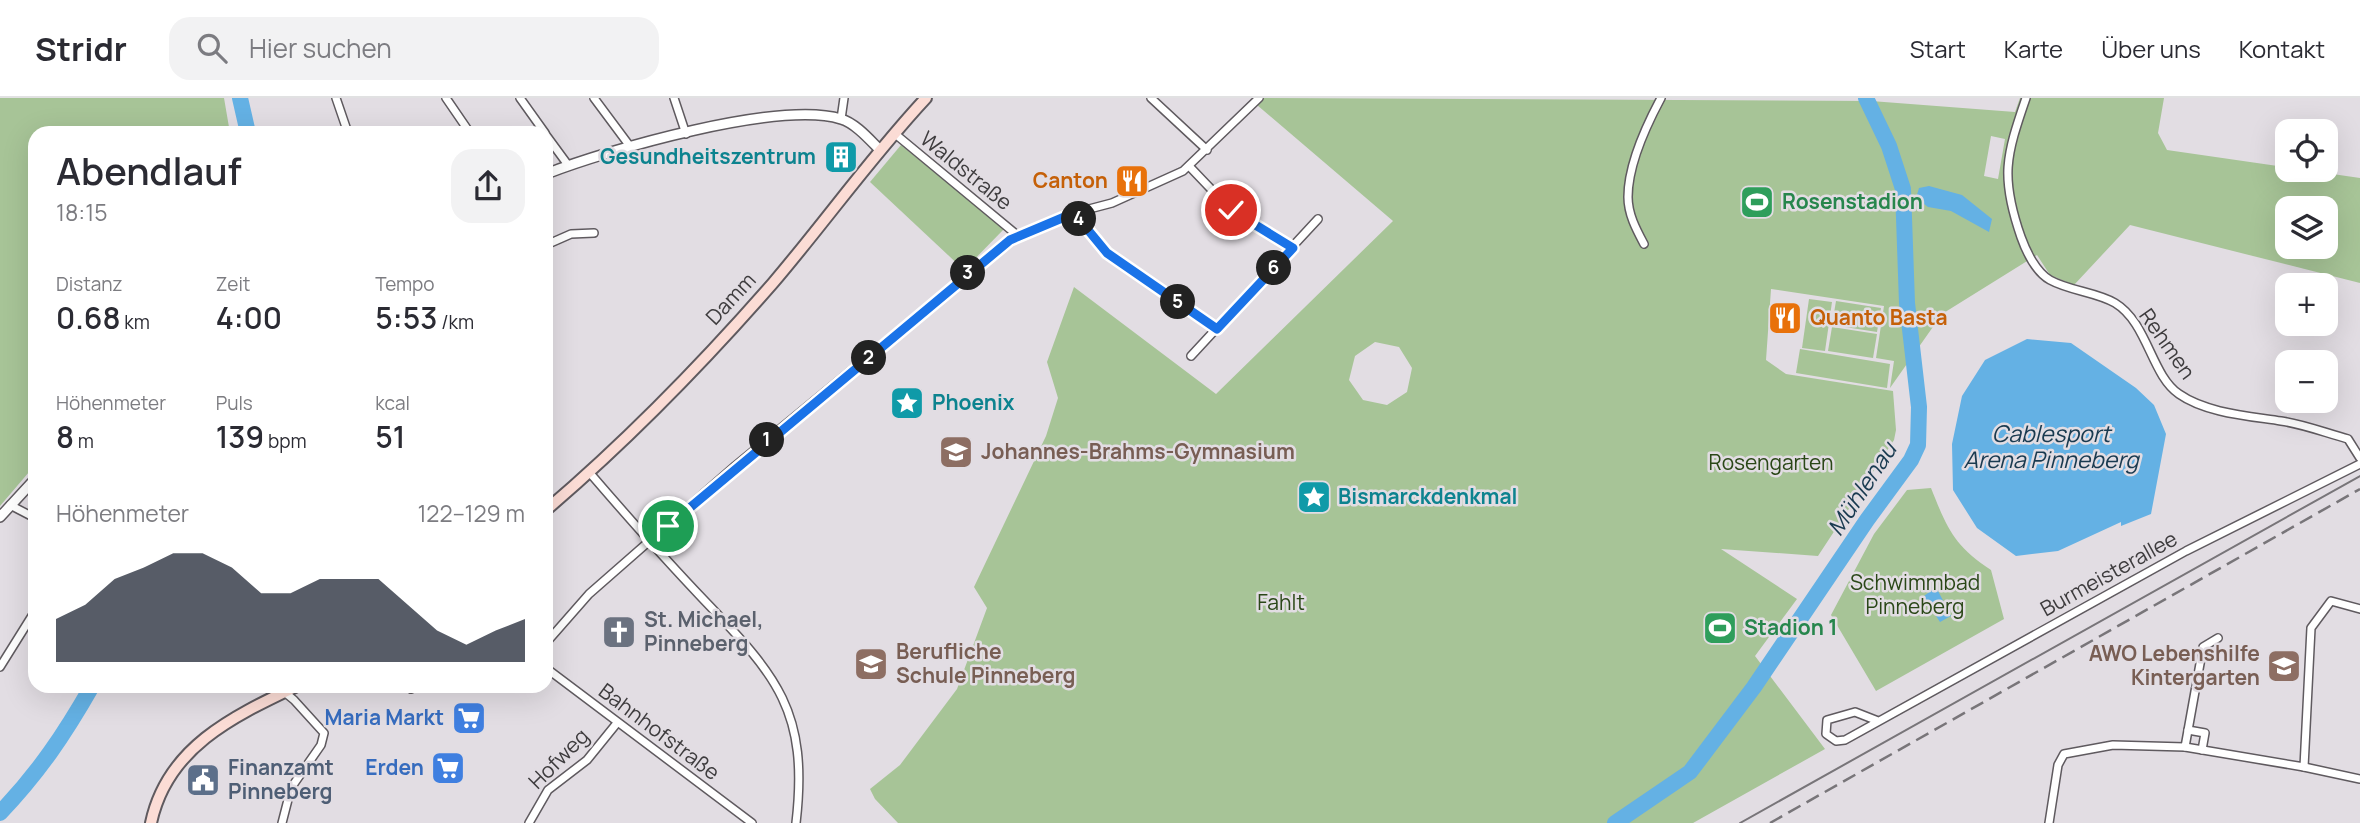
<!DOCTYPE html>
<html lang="de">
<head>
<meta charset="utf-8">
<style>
	body { margin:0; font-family:Manrope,sans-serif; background:#f2f2f3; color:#2b2b33; height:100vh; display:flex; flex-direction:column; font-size:26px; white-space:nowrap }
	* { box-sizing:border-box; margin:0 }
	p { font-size:23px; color:#7c7c81 }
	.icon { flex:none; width:38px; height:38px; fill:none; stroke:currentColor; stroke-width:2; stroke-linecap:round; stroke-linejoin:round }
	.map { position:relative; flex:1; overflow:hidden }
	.side { position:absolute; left:28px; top:28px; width:525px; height:567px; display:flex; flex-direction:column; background:#fff; border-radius:21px; box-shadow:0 7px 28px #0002 }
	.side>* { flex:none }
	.controls { position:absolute; left:2275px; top:21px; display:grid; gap:14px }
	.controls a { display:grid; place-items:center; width:63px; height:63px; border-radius:14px; background:#fff; box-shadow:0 7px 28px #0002; font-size:35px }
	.pin { position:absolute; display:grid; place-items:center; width:60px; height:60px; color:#fff; margin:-30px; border:4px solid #fff; border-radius:50%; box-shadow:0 2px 7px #0007 }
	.km { position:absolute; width:35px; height:35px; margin:-18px; border-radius:50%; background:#222; color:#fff; font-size:19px; line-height:35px; text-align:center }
	.round { display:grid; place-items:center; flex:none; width:74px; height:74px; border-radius:21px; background:#f2f2f3 }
	.summary { display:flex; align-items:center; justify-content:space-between; height:119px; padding:0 28px }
	h1 { font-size:38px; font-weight:600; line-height:52px }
	.figures { display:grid; grid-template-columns:repeat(3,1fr); gap:10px; height:119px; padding:7px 28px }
	.figures div { display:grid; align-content:center }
	.figures b { font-size:30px; font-weight:600 }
	.figures small { font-size:19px; font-weight:400 }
	.figures p { font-size:19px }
	.chart { height:196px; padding:14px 28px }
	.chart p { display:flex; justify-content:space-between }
	.chart svg { width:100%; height:126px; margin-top:7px; fill:#111827; opacity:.7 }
	header { display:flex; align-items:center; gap:42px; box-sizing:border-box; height:98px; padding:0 35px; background:#fff; border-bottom:2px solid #e1e1e2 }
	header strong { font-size:33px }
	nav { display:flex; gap:38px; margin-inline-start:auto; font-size:24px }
	.search { width:490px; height:63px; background:#f2f2f3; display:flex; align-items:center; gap:18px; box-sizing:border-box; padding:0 24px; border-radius:21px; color:#7c7c81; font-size:26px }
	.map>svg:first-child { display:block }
	.green { fill:#a7c497; fill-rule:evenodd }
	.water { fill:#64b1e4 }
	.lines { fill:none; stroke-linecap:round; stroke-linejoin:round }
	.river { stroke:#64b1e4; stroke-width:16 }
	.minor-casing { stroke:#5f5a5f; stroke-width:10 }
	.tertiary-casing { stroke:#5f5a5f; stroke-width:12 }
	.secondary-casing { stroke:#5f5a5f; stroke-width:14 }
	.minor { stroke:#fff; stroke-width:7 }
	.tertiary { stroke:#fff; stroke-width:9 }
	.secondary { stroke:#fbdcd5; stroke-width:10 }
	.tram { stroke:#787579; stroke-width:2 }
	.rail { stroke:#787579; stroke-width:2.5; stroke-dasharray:14 7; stroke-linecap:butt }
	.route-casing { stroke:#fff; stroke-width:14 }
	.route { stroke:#1a73e8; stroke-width:9 }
	.labels { text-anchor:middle; stroke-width:5; stroke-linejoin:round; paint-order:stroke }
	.culture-label { font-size:21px; font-weight:bold; fill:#0d838f; stroke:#e2dde3; text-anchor:start }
	.street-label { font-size:21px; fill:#3e3c3e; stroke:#e2dde3 }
	.food-label { font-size:21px; font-weight:bold; fill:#c56008; stroke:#e2dde3; text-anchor:end }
	.leisure-label { font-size:21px; font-weight:bold; fill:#27864d; stroke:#e2dde3; text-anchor:start }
	.education-label { font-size:21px; font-weight:bold; fill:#785e54; stroke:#e2dde3; text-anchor:start }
	.park-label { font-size:21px; fill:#2a4717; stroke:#e2dde3 }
	.worship-label { font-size:21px; font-weight:bold; fill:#5b616d; stroke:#e2dde3; text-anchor:start }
	.shop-label { font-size:21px; font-weight:bold; fill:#366cbe; stroke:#e2dde3; text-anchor:end }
	.service-label { font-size:21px; font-weight:bold; fill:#4e5e75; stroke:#e2dde3; text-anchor:start }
	.water-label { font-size:23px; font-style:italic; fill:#193a50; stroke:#e2dde3 }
</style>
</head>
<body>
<header>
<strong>Stridr</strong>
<div class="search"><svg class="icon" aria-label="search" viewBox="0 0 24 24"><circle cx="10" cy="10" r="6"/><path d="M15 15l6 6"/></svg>Hier suchen</div>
<nav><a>Start</a><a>Karte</a><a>Über uns</a><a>Kontakt</a></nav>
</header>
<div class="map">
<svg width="2360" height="725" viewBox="0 0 2360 725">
	<rect width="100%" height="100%" fill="#e2dde3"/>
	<g class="green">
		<polygon points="0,0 224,0 230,35 35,35 35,367 0,408"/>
		<path d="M1264 0 1871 3 2015 14 2020 0H2164L2158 35 2167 52 2360 80V185L2130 127 2074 187 2050 177 2037 157 1942 216 1890 290 1894 263 1876 260 1884 208 1771 191 1766 262 1786 276 1893 293 1896 332 1894 342 1818 458 1721 451 1797 501 1755 558 1825 651 1693 725H898L875 701 870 691 900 667 957 591 987 510 974 489 1046 338 1058 300 1047 264 1074 189 1216 296 1393 123 1257 7ZM1991 38 2005 41 1998 81 1984 78ZM2287 110H2326V149H2287ZM1375 244 1399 249 1412 270 1407 294 1387 307 1363 302 1349 282 1355 258Z"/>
		<polygon points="901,47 1004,131 964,172 870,84"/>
		<polygon points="1809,201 1832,204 1825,253 1802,250"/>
		<polygon points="1836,203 1881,210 1877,234 1832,227"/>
		<polygon points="1832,229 1877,236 1873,260 1828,253"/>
		<polygon points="1800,251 1890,266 1887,290 1796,275"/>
		<path d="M1931 390C1947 430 1954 448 1991 472L2004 521 1876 593 1831 517 1874 436 1907 392Z"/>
	</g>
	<g class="water">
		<polygon points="1929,88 1962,97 1992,121 1989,134 1951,113 1928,109 1916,100 1919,90"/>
		<polygon points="2027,241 2071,245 2136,290 2154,307 2166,336 2151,416 2121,428 2121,424 2058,453 2016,458 1977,430 1953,392 1952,346 1962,298 1985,262"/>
		<polygon points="1936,489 1951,518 1940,524 1928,506 1920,501"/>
	</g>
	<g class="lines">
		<g class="river">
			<polyline points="240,0 248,35"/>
			<path d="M0 715C39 674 64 637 92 588"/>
			<polyline points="1615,725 1690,674 1754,589 1867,422 1911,362 1918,347 1919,309 1907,205 1903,91 1889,48 1866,0"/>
		</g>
		<g class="minor-casing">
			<g id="minor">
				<polyline points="336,0 348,35"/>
				<polyline points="446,0 470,35"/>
				<polyline points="520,0 545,35"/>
				<polyline points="594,0 629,47"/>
				<polyline points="674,0 686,36"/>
				<polyline points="1151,0 1207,52"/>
				<path d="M2026 0C2006 58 2000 79 2021 139 2026 153 2036 174 2050 182 2070 193 2096 194 2115 205 2148 225 2151 277 2179 296 2206 315 2249 318 2281 323 2303 326 2326 335 2348 341L2360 360"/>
				<polyline points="841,21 844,0"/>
				<polyline points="894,35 1017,137"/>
				<polyline points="546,37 568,67"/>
				<polyline points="1189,68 1231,112 1293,150"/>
				<polyline points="1074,115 1107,154 1217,231"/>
				<path d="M1644 146C1636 131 1628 116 1628 99 1628 66 1646 28 1661 0"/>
				<polyline points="546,147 571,136 594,135"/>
				<polyline points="1191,258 1318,121"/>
				<path d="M589 374C626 417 664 460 703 501 777 578 809 613 796 725"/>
				<polyline points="10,407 35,420"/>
				<polyline points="546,545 589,496 735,368 1010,142 1074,115 1112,105 1183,73 1259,0"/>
				<polyline points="0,569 35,513"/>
				<polyline points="546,570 752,725"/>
				<polyline points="277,588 294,602 324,635 321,647 291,690 282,725"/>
				<polyline points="411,591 413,588"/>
				<polyline points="1878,623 1855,614 1827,622 1826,636 1836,643 1845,642 2186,453 2360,366"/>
				<polyline points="2188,632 2205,635 2202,652"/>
				<polyline points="2185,649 2304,669 2311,530 2331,503 2360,511"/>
				<polyline points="2304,669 2360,681"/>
				<polyline points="529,725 548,692 587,662 617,625"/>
				<polyline points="2049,725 2058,667 2064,656 2113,647 2185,649 2203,549 2218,540"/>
			</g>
		</g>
		<g class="tertiary-casing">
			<g id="tertiary">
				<path d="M546 76C607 52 780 2 841 21 855 25 869 41 879 51"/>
				<polyline points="0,419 35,381"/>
			</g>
		</g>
		<g class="secondary-casing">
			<g id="secondary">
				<path d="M546 412C627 343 703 265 773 185 825 124 871 59 926 0"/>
				<path d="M151 725C167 649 234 618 297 588"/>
			</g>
		</g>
		<use href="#minor" class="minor"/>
		<use href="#tertiary" class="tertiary"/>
		<use href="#secondary" class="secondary"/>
		<polyline class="tram" points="1740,725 2360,378"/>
		<polyline class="rail" points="1770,725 2360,391"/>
	</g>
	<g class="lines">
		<g class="route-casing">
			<polyline id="route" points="668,428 1010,142 1074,115 1107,155 1217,231 1293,150 1231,112"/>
		</g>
		<use href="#route" class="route"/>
	</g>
	<defs>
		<g id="building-square" transform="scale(1.75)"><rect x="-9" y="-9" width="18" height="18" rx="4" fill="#0f9aa8" stroke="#e2dde3"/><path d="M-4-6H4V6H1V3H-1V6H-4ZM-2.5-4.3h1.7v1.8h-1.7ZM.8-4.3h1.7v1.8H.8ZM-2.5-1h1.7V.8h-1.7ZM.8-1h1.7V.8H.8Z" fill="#fff"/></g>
		<g id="restaurant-square" transform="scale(1.75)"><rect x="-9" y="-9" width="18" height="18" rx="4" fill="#e8710a" stroke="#e2dde3"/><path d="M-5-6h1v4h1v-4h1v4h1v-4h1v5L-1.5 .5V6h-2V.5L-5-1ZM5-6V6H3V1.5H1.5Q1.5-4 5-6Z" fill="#fff"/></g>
		<g id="stadium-square" transform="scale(1.75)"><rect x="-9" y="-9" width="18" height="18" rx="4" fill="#2e9e5b" stroke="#e2dde3"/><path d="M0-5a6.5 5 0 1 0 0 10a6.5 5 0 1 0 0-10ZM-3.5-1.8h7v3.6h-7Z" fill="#fff"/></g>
		<g id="sight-square" transform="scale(1.75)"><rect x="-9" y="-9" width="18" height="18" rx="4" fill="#0f9aa8" stroke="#e2dde3"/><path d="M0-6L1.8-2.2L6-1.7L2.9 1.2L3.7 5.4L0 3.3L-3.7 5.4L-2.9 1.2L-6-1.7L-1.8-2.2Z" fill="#fff"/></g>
		<g id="school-square" transform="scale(1.75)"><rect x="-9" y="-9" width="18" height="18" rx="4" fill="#8d6e63" stroke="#e2dde3"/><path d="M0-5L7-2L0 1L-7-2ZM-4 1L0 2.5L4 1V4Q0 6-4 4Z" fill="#fff"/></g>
		<g id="church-square" transform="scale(1.75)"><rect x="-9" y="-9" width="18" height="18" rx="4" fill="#6b7280" stroke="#e2dde3"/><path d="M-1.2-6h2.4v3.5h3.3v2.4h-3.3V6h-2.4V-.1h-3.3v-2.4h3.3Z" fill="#fff"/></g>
		<g id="supermarket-square" transform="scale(1.75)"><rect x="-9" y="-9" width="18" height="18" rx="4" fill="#3f7fe0" stroke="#e2dde3"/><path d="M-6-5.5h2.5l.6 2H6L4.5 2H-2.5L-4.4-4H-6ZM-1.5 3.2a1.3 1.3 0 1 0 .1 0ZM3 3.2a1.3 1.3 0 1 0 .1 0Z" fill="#fff"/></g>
		<g id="civic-square" transform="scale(1.75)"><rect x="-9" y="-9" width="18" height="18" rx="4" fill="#5c6f8a" stroke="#e2dde3"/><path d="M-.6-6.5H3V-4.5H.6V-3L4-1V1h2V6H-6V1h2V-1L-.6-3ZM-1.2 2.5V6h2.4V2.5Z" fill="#fff"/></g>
	</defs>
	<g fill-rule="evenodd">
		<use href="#building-square" x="841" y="59"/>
		<use href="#restaurant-square" x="1132" y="83"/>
		<use href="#stadium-square" x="1757" y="104"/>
		<use href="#restaurant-square" x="1785" y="220"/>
		<use href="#sight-square" x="907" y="305"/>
		<use href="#school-square" x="956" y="354"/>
		<use href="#sight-square" x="1314" y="399"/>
		<use href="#stadium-square" x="1720" y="530"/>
		<use href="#church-square" x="619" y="534"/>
		<use href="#school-square" x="871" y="566"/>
		<use href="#school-square" x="2284" y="568"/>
		<use href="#supermarket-square" x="469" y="620"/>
		<use href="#supermarket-square" x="448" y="670"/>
		<use href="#civic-square" x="203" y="682"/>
	</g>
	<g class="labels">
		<g class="culture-label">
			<text x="816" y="66" text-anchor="end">Gesundheitszentrum</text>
			<text x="932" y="312">Phoenix</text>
			<text x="1338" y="406">Bismarckdenkmal</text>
		</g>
		<g class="street-label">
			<text transform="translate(966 73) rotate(39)" y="7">Waldstraße</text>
			<text transform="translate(731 201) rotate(-47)" y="7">Damm</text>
			<text transform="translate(2167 246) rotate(55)" y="7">Rehmen</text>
			<text transform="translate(2109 476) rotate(-29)" y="7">Burmeisterallee</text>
			<text transform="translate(659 634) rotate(37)" y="7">Bahnhofstraße</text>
			<text transform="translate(559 661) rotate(-45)" y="7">Hofweg</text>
		</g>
		<g class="food-label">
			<text x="1108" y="90">Canton</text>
			<text x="1810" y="227" text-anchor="start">Quanto Basta</text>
		</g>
		<g class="leisure-label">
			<text x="1782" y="111">Rosenstadion</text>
			<text x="1744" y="537">Stadion 1</text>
		</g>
		<g class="education-label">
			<text x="981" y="361">Johannes-Brahms-Gymnasium</text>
			<text x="896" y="561">Berufliche<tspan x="896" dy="24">Schule Pinneberg</tspan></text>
			<text x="2260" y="563" text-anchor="end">AWO Lebenshilfe<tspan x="2260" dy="24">Kintergarten</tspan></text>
		</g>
		<g class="park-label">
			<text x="1771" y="372">Rosengarten</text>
			<text x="1915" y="492">Schwimmbad<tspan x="1915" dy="24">Pinneberg</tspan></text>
			<text x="1281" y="512">Fahlt</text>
		</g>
		<g class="worship-label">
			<text x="644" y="529">St. Michael,<tspan x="644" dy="24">Pinneberg</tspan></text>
		</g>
		<g class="shop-label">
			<text x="444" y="627">Maria Markt</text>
			<text x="424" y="677">Erden</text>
		</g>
		<g class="service-label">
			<text x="228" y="677">Finanzamt<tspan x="228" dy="24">Pinneberg</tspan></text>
		</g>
		<g class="water-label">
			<text x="2051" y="344">Cablesport<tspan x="2051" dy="26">Arena Pinneberg</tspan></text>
			<text transform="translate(1862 391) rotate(-57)" y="8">Mühlenau</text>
		</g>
	</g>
</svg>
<div class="controls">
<a><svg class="icon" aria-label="locate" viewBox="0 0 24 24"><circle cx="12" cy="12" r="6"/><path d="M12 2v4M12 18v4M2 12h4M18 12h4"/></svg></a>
<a><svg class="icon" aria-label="layers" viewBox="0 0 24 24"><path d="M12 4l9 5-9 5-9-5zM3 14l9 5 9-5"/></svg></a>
<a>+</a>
<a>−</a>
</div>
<div class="pin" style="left:668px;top:428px;background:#1e9e55"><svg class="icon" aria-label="arrive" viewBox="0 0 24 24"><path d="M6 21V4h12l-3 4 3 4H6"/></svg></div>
<div class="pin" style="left:1231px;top:112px;background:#d93025"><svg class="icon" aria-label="check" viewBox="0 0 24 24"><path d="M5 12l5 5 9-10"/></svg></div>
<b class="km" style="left:767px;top:342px">1</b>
<b class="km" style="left:869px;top:260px">2</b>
<b class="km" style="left:968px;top:175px">3</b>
<b class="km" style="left:1079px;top:121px">4</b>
<b class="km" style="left:1178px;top:204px">5</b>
<b class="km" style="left:1274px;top:170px">6</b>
<section class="side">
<div class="summary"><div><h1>Abendlauf</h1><p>18:15</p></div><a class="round"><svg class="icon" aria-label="share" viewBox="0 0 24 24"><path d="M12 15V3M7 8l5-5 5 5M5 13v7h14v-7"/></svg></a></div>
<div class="figures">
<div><p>Distanz</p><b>0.68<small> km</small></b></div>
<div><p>Zeit</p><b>4:00</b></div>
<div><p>Tempo</p><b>5:53<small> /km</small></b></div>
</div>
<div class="figures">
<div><p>Höhenmeter</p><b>8<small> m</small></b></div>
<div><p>Puls</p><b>139<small> bpm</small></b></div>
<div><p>kcal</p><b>51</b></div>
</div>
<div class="chart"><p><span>Höhenmeter</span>122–129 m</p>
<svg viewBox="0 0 160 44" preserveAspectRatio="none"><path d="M0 44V29L10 24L20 15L30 11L40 6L50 6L60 11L70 20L80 20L90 15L100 15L110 15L120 24L130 33L140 38L150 33L160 29V44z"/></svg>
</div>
</section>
</div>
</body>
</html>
